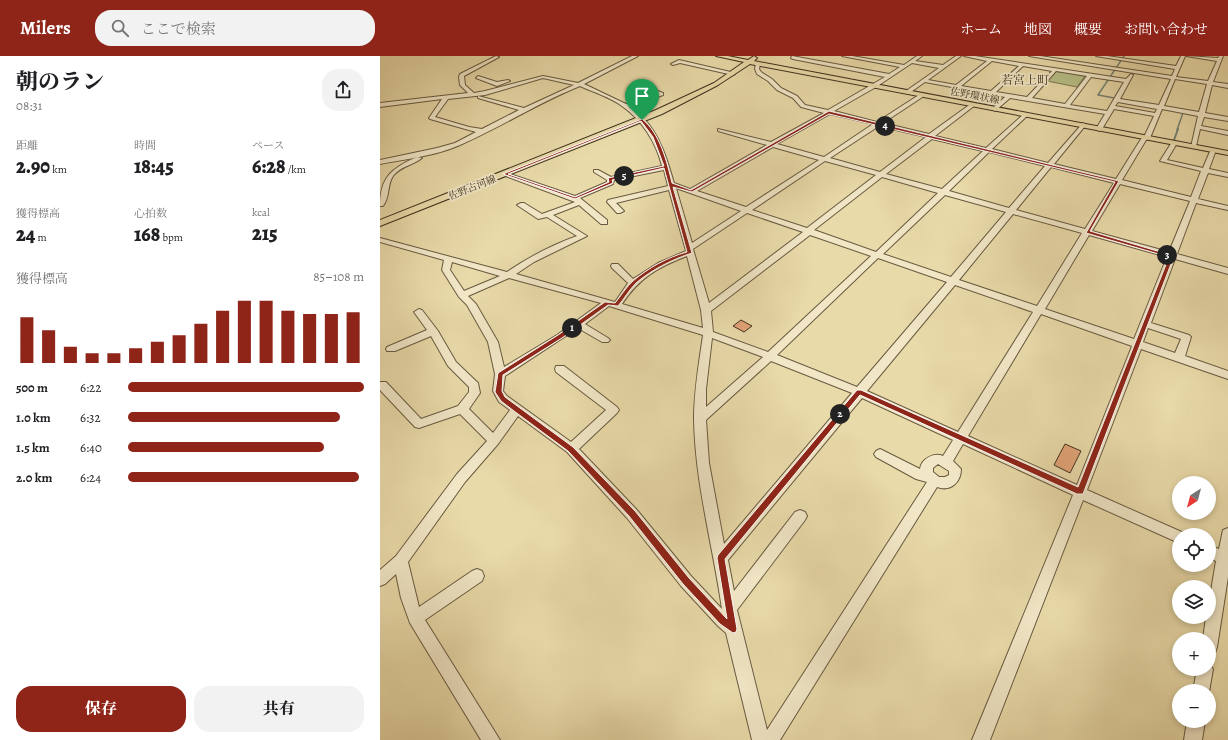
<!DOCTYPE html>
<html lang="ja">
<head>
<meta charset="utf-8">
<style>
	body { margin:0; font-family:Alegreya,"Noto Serif JP",serif; background:#f2f2f2; color:#202124; height:100vh; display:flex; flex-direction:column; font-size:15px; white-space:nowrap }
	* { box-sizing:border-box; margin:0 }
	p { font-size:13px; color:#757577 }
	.icon { flex:none; width:22px; height:22px; fill:none; stroke:currentColor; stroke-width:2; stroke-linecap:round; stroke-linejoin:round }
	.map { position:relative; flex:1; overflow:hidden }
	.panel { display:flex; flex-direction:column; background:#fff; width:380px }
	.panel>* { flex:none }
	.needle { width:26px; rotate:216deg }
	.tools { position:absolute; left:792px; top:420px; display:grid; gap:8px }
	.tools a { display:grid; place-items:center; width:44px; height:44px; border-radius:50%; background:#fff; box-shadow:0 2px 6px #0003; font-size:20px }
	.pin { position:absolute; display:grid; place-items:center; width:34px; height:34px; color:#fff; margin:-41px -17px; border-radius:50% 50% 50% 0; rotate:-45deg; box-shadow:0 0 4px #0007 }
	.pin .icon { rotate:45deg }
	.km { position:absolute; width:20px; height:20px; margin:-10px; border-radius:50%; background:#222; color:#fff; font-size:11px; line-height:20px; text-align:center }
	.round { display:grid; place-items:center; flex:none; width:42px; height:42px; border-radius:16px; background:#f2f2f2 }
	.head { display:flex; align-items:center; justify-content:space-between; height:68px; padding:0 16px }
	h1 { font-size:22px; font-weight:800; line-height:30px }
	.metrics { display:grid; grid-template-columns:repeat(3,1fr); gap:6px; height:68px; padding:4px 16px }
	.metrics div { display:grid; align-content:center }
	.metrics b { font-size:20px; font-weight:800 }
	.metrics small { font-size:11px; font-weight:400 }
	.metrics p { font-size:11px }
	.chart { height:112px; padding:8px 16px }
	.chart p { display:flex; justify-content:space-between }
	.chart svg { width:100%; height:72px; margin-top:4px; stroke:#8f2418; stroke-width:6 }
	.cta { display:flex; gap:8px; margin-top:auto; padding:8px 16px }
	.cta a { flex:1; height:46px; border-radius:16px; background:#8f2418; color:#fff; font-size:16px; font-weight:800; line-height:46px; text-align:center }
	.cta a+a { background:#f2f2f2; color:#202124 }
	ul { padding:0 16px; list-style:none; font-size:13px }
	li { display:grid; grid-template-columns:64px 48px 1fr; align-items:center; height:30px }
	li i { height:10px; border-radius:5px; background:#8f2418 }
	header { display:flex; align-items:center; gap:24px; box-sizing:border-box; height:56px; padding:0 20px; background:#8f2418; color:#fff }
	header strong { font-size:19px }
	nav { display:flex; gap:22px; margin-inline-start:auto; font-size:14px }
	.search { width:280px; height:36px; background:#f2f2f2; display:flex; align-items:center; gap:10px; box-sizing:border-box; padding:0 14px; border-radius:16px; color:#757577; font-size:15px }
	main { display:flex; flex:1; min-height:0 }
	.map>svg:first-child { display:block }
	.green { fill:#b7bf87; stroke:#7a7852 }
	.lines { fill:none; stroke-linecap:round; stroke-linejoin:round }
	.stream-far1 { stroke:#748275; stroke-width:1.5 }
	.stream { stroke:#748275; stroke-width:2 }
	.building { fill:#e4a579; stroke:#3d301d }
	.minor-casing { stroke:#685a40; stroke-width:2 }
	.major-casing { stroke:#3d301d; stroke-width:2 }
	.minor { fill:#f1e7c7; fill-rule:evenodd }
	.major { fill:#e9daa9; fill-rule:evenodd }
	.route { fill:#8f2418; stroke:#fff; fill-rule:evenodd }
	.labels { text-anchor:middle; stroke-width:3.5; stroke-linejoin:round; paint-order:stroke }
	.far-street-label { font-size:10px; fill:#3d301d; stroke:#f1e7c7 }
	.far-quarter-label { font-size:12px; fill:#3d301d; stroke:#f1e7c7 }
</style>
</head>
<body>
<header>
<strong>Milers</strong>
<div class="search"><svg class="icon" aria-label="search" viewBox="0 0 24 24"><circle cx="10" cy="10" r="6"/><path d="M15 15l6 6"/></svg>ここで検索</div>
<nav><a>ホーム</a><a>地図</a><a>概要</a><a>お問い合わせ</a></nav>
</header>
<main>
<section class="panel">
<div class="head"><div><h1>朝のラン</h1><p>08:31</p></div><a class="round"><svg class="icon" aria-label="share" viewBox="0 0 24 24"><path d="M12 15V3M7 8l5-5 5 5M5 13v7h14v-7"/></svg></a></div>
<div class="metrics">
<div><p>距離</p><b>2.90<small> km</small></b></div>
<div><p>時間</p><b>18:45</b></div>
<div><p>ペース</p><b>6:28<small> /km</small></b></div>
</div>
<div class="metrics">
<div><p>獲得標高</p><b>24<small> m</small></b></div>
<div><p>心拍数</p><b>168<small> bpm</small></b></div>
<div><p>kcal</p><b>215</b></div>
</div>
<div class="chart"><p><span>獲得標高</span>85–108 m</p>
<svg viewBox="0 0 160 44" preserveAspectRatio="none"><path d="M5 44V16M15 44V24M25 44V34M35 44V38M45 44V38M55 44V35M65 44V31M75 44V27M85 44V20M95 44V12M105 44V6M115 44V6M125 44V12M135 44V14M145 44V14M155 44V13"/></svg>
</div>
<ul>
<li><b>500 m</b>6:22<i style="width:100%"></i></li>
<li><b>1.0 km</b>6:32<i style="width:90%"></i></li>
<li><b>1.5 km</b>6:40<i style="width:83%"></i></li>
<li><b>2.0 km</b>6:24<i style="width:98%"></i></li>
</ul>
<div class="cta"><a>保存</a><a>共有</a></div>
</section>
<div class="map">
<svg width="848" height="684" viewBox="0 0 848 684">
	<rect width="100%" height="100%" fill="#e9daa9"/>
	<filter id="stains"><feTurbulence type="fractalNoise" baseFrequency=".005" numOctaves="4"/><feColorMatrix values="0 0 0 0 .2 0 0 0 0 .09 0 0 0 0 .02 0 0 0 .5 -.17"/></filter>
	<radialGradient id="worn" r=".72"><stop offset=".6" stop-color="#630" stop-opacity="0"/><stop offset="1" stop-color="#630" stop-opacity=".3"/></radialGradient>
	<polygon class="green" points="676,15 705,20 697,31 667,25"/>
	<g class="lines">
		<g class="stream-far1">
			<polyline points="744,0 718,39 756,46"/>
			<polyline points="797,74 804,54"/>
		</g>
		<polyline class="stream" points="794,84 798,73"/>
	</g>
	<g class="building">
		<polygon points="361,264 372,270 364,276 353,270"/>
		<polygon points="685,388 701,395 690,417 674,409"/>
	</g>
	<g class="lines">
		<g class="minor-casing">
			<g id="minor">
				<path d="M116 0 119 1 84 20 85 29 94 37 105 35 163 20 198 27 252 0H258L204 28 246 48 276 38 267 35 254 37 252 36V34L267 31 283 37V39L249 51C254 55 260 58 264 63 280 79 288 106 294 127L310 133 387 89 338 75V73L391 86 444 57 421 51 413 42 397 34 388 25 377 18 375 13 376 7 380 8 379 13 381 16 392 23 401 32 417 40 425 49 448 54 505 21 413 3 411 2 412 0 509 18 520 11 462 0H472L524 9 537 0H542L535 5 563 9 576 0H581L548 24 576 29 607 5 584 0H595L746 23 751 18 753 19 740 43 779 49 791 23 649 0H660L792 20 795 13 716 0H727L796 10 801 0H805L796 21 828 25 837 5 806 0 838 2 839 0H843L833 26 848 28V32L832 29 825 57 848 61V65L824 61 821 70 848 75V79L820 73 816 90 811 91 818 60 782 53 770 82 766 84 742 124 811 141 821 115 780 105 792 86 794 85 797 87 787 104 823 112 831 93 836 94 829 113 848 117V121L828 117 818 143 848 150V154L816 147 797 198 848 212V218L795 203 771 267 809 279 811 281 805 300 848 315V323L761 293 707 434 804 477 805 479H799V487L703 444 610 684H592L693 439 583 388 573 405 581 413C581 426 571 436 557 431L400 684H372L346 577 338 570 301 530 247 462 187 396 138 360 118 388 85 426 28 506 39 551 92 515 97 513 102 515 104 520 102 525 45 564 120 684H101L30 567 21 542 16 518 5 528 0 530V514L16 500 77 418 107 385 80 358 39 372 35 371 0 334V326H6L41 363 78 350 89 336V331L68 310 51 280 15 295H7L6 293 7 291 47 274 34 256 39 253 42 254 58 275 76 306 98 327 100 337 89 353 113 377 130 354 119 346 113 335 115 318 108 286 87 249 79 241 62 214 64 204 0 186V182L127 216C149 201 172 189 197 180L167 161 158 163 137 149 141 147H144L162 158 195 146 123 119V117H127L195 140 227 126V124L214 116V114H218L231 121 282 110C276 86 262 64 242 50 230 41 213 36 200 30 158 47 121 71 80 89 55 100 26 103 0 108V104L57 92 75 87 96 76 50 63 49 62 62 43 0 51V47L88 37 80 29 79 21 80 18ZM612 5 639 10 611 35 581 30ZM532 7 559 12 526 35V37L528 38 545 26 625 41 613 52 612 53 615 55 630 42 725 58 716 73 719 75 722 73 734 53 774 60 764 81 761 83 736 123 674 108 705 70 706 69 703 67 668 107 612 93 647 60V58L645 57 606 92 555 80 594 50V48L592 47 549 78 503 67 544 40 545 39 542 37 497 66 454 55 496 31ZM643 10 672 15 647 41 616 36ZM676 15 707 20 685 48 652 42ZM711 21 744 26 727 55 690 49ZM163 22 194 29 144 52 98 40V42L139 54 102 73 89 71 55 61 68 43 105 39ZM795 23 827 28 819 56 784 50ZM738 46 777 53 775 57 735 50ZM450 58 493 68 444 101 397 88ZM499 70 546 81 500 116 450 102ZM552 83 603 95 562 133 506 118ZM393 91 439 104 366 151 317 135ZM609 96 665 110 629 152 569 135ZM445 105 496 119 427 172 372 154ZM671 111 734 127 705 173 636 154ZM284 114 288 130 228 144 227 146 237 157H240L244 155 236 147 289 134 306 195 278 207 253 223 238 208H232L231 210 232 212 248 227 235 246 136 218 154 206 207 180 173 159 199 149 221 168H227V164L200 142 233 128 234 124ZM502 121 558 137 496 196 434 174ZM740 128 810 145 789 196 712 175ZM296 132 361 155 312 187ZM565 139 626 156 571 221 503 198ZM367 157 423 176 329 247 313 193ZM633 158 702 177 657 250 579 224ZM430 179 491 200 388 296 333 276 331 255ZM709 179 787 201 754 283 665 253ZM307 200 321 254 323 272 242 248C259 222 278 211 307 200ZM498 202 567 226 477 331 397 299ZM72 206 120 220 84 235 70 214ZM129 222 221 247 177 279 124 311 118 286 96 248 88 240ZM575 229 653 256 578 376 487 335ZM229 250 323 279C319 307 314 335 314 363 315 427 333 490 342 553L311 520 257 454 199 393 237 357 239 354 237 351 184 310H176L175 313 176 316 226 354 191 386 127 340 123 335 125 320 198 272 222 286H228L230 284 228 282 205 268ZM661 258 752 290 697 429 588 380ZM768 272 801 283 795 297 763 286ZM332 282 383 301 326 351V333ZM391 305 472 337 344 488 329 407 326 364ZM482 342 573 384 563 400C554 396 541 403 540 413L500 393 496 395 494 398 496 401 536 423 547 426 387 674 357 554 425 464 427 460 425 456 420 454 415 456 354 535 348 504ZM558 408 569 415V419L565 421H559L553 416V412Z"/>
				<polygon points="299,4 355,17 355,18 353,19 300,7 293,9 291,8"/>
				<polygon points="98,20 117,26 128,24 130,25 117,30 96,22"/>
				<path d="M37 101 42 102C34 109 20 110 13 120 7 129 10 141 3 150H0C0 121 12 112 37 101Z"/>
				<polygon points="848,472 848,521 837,591 835,597 829,599 829,583 823,583 826,561 829,561 829,547 836,505 829,502 829,489 839,493 843,474"/>
				<polygon points="829,607 833,613 829,636 813,635 817,613 829,613"/>
				<polygon points="807,665 825,665 822,684 804,684"/>
			</g>
		</g>
		<g class="major-casing">
			<polygon id="major" points="336,0 348,0 368,4 374,0 377,2 374,5 848,95 848,99 370,8 338,29 282,58 0,170 0,164 276,54 334,27 364,6"/>
		</g>
		<use href="#minor" class="minor"/>
		<use href="#major" class="major"/>
	</g>
	<path class="route" d="M449 55 739 125 710 175 794 200 703 438H697L480 339 345 503 357 573 356 576 353 577 340 568 303 528 249 460 188 395 134 355 121 345 115 336 118 317 178 279 225 246 235 247C241 240 246 231 253 225 268 212 288 201 307 196L284 112 232 124 233 127 195 143 123 118 262 63C280 77 287 106 292 127L311 134ZM449 58 735 126 706 177 789 201 698 431 481 334H477L338 499 337 502 347 563 309 522 255 455 193 391 125 341 122 335 123 319 182 282 228 249 238 250C244 243 249 234 256 227 271 214 293 203 312 197L293 131 312 136ZM261 65 273 81 284 110 228 122 229 126 195 141 128 118Z"/>
	<g class="labels">
		<g class="far-street-label">
			<text transform="translate(595 39) rotate(11)" y="4">佐野環状線</text>
			<text transform="translate(92 131) rotate(-22)" y="4">佐野古河線</text>
		</g>
		<g class="far-quarter-label">
			<text x="645" y="28">若宮上町</text>
		</g>
	</g>
	<rect width="100%" height="100%" filter="url(#stains)"/>
	<rect width="100%" height="100%" fill="url(#worn)"/>
</svg>
<div class="tools">
<a><svg class="needle" viewBox="-14 -14 28 28"><path d="M0-13l5 13h-10z" fill="#e53935"/><path d="M0 13l5-13h-10z" fill="#757577"/></svg></a>
<a><svg class="icon" aria-label="locate" viewBox="0 0 24 24"><circle cx="12" cy="12" r="6"/><path d="M12 2v4M12 18v4M2 12h4M18 12h4"/></svg></a>
<a><svg class="icon" aria-label="layers" viewBox="0 0 24 24"><path d="M12 4l9 5-9 5-9-5zM3 14l9 5 9-5"/></svg></a>
<a>+</a>
<a>−</a>
</div>
<div class="pin" style="left:262px;top:64px;background:#1e9e55"><svg class="icon" aria-label="arrive" viewBox="0 0 24 24"><path d="M6 21V4h12l-3 4 3 4H6"/></svg></div>
<b class="km" style="left:192px;top:272px">1</b>
<b class="km" style="left:460px;top:358px">2</b>
<b class="km" style="left:787px;top:199px">3</b>
<b class="km" style="left:505px;top:70px">4</b>
<b class="km" style="left:244px;top:120px">5</b>
</div>
</main>
</body>
</html>
